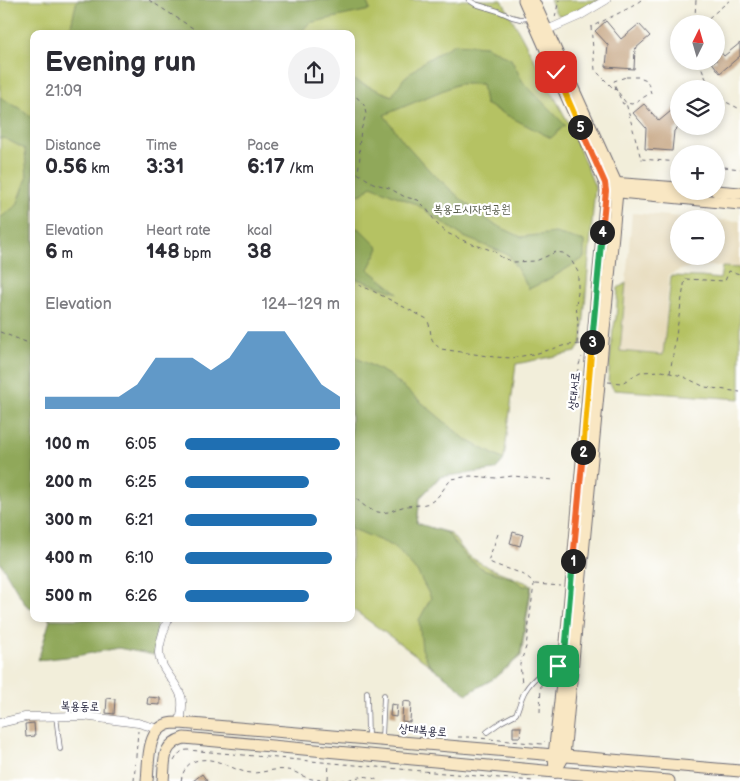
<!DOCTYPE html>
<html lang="en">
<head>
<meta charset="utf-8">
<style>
	body { margin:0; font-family:"Balsamiq Sans","Poor Story",sans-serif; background:#f2f2f3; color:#2b2b33; height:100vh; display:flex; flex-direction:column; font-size:19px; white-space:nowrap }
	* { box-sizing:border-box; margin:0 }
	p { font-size:16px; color:#7c7c81 }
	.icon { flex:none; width:28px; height:28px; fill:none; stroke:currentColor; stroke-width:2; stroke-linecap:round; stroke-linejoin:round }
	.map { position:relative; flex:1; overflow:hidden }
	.sheet { position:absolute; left:30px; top:30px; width:325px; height:592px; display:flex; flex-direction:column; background:#fff; border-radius:10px; box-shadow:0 2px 8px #0003 }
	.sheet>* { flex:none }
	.needle { width:32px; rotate:5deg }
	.fabs { position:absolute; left:670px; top:15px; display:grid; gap:10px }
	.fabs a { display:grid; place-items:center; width:55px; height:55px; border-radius:50%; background:#fff; box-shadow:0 2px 8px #0003; font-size:25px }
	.pin { position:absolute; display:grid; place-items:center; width:42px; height:42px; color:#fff; margin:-21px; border-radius:10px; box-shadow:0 2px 8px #0006 }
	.km { position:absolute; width:25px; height:25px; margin:-12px; border-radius:50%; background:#222; color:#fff; font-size:14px; line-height:25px; text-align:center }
	.round { display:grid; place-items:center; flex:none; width:52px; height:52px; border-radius:26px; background:#f2f2f3 }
	.head { display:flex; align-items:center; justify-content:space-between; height:85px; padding:0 15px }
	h1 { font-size:28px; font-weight:700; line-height:38px }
	.metrics { display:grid; grid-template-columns:repeat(3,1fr); gap:8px; height:85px; padding:5px 15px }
	.metrics div { display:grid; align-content:center }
	.metrics b { font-size:21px; font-weight:700 }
	.metrics small { font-size:14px; font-weight:400 }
	.metrics p { font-size:14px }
	.chart { height:140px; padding:10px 15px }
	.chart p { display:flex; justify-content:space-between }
	.chart svg { width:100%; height:90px; margin-top:5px; fill:#1f6fb2; opacity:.7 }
	ul { padding:0 15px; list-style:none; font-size:16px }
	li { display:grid; grid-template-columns:80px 60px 1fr; align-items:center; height:38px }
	li i { height:12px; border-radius:6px; background:#1f6fb2 }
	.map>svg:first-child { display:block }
	.built { fill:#e6daba }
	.green { fill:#b5c264; stroke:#6c7250 }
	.forest { fill:#90a85a; stroke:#59654a }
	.building { fill:#c2a07c }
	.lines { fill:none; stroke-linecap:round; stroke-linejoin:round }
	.lane-casing { stroke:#6b6973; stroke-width:5.5 }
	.street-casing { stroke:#6b6973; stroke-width:9 }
	.secondary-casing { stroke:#6b6973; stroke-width:13 }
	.path { stroke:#6b6973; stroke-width:1; stroke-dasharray:4 4; stroke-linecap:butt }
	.lane { stroke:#fff; stroke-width:4 }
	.street { stroke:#fff; stroke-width:8 }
	.secondary { stroke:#f9e7c3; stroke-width:11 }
	.split-1-casing { stroke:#fff; stroke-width:10 }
	.split-2-casing { stroke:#fff; stroke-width:10 }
	.split-3-casing { stroke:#fff; stroke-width:10 }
	.split-4-casing { stroke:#fff; stroke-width:10 }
	.split-5-casing { stroke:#fff; stroke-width:10 }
	.split-6-casing { stroke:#fff; stroke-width:10 }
	.split-1 { stroke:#22a559; stroke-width:6 }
	.split-2 { stroke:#f0652b; stroke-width:6 }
	.split-3 { stroke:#f5b400; stroke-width:6 }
	.split-4 { stroke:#22a559; stroke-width:6 }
	.split-5 { stroke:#f0652b; stroke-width:6 }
	.split-6 { stroke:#f5b400; stroke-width:6 }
	.labels { text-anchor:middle; stroke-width:4.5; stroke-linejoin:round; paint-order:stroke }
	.park-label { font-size:12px; fill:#555a49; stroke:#fff }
	.street-label { font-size:12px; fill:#22223b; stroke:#fff }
</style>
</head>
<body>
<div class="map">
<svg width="740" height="781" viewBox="0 0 740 781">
	<rect width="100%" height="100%" fill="#fff"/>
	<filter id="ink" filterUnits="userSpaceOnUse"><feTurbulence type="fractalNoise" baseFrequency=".02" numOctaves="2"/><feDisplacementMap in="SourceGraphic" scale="10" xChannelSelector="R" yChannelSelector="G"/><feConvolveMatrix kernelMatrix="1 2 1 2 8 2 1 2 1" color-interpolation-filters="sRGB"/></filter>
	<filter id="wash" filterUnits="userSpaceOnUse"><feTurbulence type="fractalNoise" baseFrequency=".0096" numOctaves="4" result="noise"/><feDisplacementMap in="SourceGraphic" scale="20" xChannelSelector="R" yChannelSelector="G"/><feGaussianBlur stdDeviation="1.12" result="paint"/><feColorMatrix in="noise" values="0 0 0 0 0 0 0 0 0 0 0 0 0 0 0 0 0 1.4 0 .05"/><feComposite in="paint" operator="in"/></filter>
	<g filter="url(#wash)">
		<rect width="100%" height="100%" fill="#f2eeda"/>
		<polygon class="built" points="632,213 706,219 679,219 679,256 716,256 716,220 740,221 740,268 711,266 683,269 669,275 663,354 620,351"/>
		<g class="green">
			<polygon points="0,0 502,0 568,122 595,187 582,341 576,352 516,364 504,459 494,470 441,476 420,498 417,524 450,533 468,556 490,568 532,585 521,656 493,679 467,692 417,656 351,608 351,34 34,34 34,580 0,521"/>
			<polygon points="550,0 600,0 562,17 556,13"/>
			<polygon points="722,267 740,268 740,399 614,390 608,381 613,330 616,318 618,288 626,283 620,351 663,355 671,276 701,277 720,279"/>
		</g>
		<g class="forest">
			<polygon points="77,0 366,0 370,10 309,23 300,34 69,34"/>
			<polygon points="454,44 486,46 511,59 523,82 565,125 551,138 485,104 482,84 458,84 384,115 403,141 429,170 461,199 492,223 521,237 555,233 584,241 584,258 553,277 529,289 509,255 464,237 416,204 371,186 362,194 351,196 351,79 392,96 404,78 425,61"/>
			<polygon points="0,97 24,111 34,119 34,610 25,604 0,562 0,218 17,205 27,178 25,149 4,138 0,139"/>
			<polygon points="351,227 360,229 379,248 368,269 398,293 351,277"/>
			<polygon points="351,355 389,375 465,439 504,460 495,470 439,477 420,498 417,523 447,533 466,557 483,569 512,578 523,586 531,586 520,656 493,679 467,694 429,664 422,649 419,620 431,598 418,573 395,547 351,528"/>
			<polygon points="48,619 157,619 154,655 118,648 76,656 38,660 50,620"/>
		</g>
		<g id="blocks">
			<g class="building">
				<polygon points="606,21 621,39 639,24 650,36 635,49 634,69 606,67 608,45 595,31"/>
				<polygon points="740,43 740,56 720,73 711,61 716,61 716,47 724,56"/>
				<polygon points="644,104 659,121 677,106 679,108 679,126 674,131 672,151 645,149 646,128 633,113"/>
				<polygon points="513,532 523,535 520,546 510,543"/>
				<polygon points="148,697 160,698 160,705 147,704"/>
				<polygon points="107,698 115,699 114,714 106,713"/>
				<polygon points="403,701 411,702 410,722 402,721"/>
				<polygon points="391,704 397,705 396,717 390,716"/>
				<polygon points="34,723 35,736 26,737 25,724"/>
				<polygon points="513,727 521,727 520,737 513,737"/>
				<polygon points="202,774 207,781 193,781"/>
			</g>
		</g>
	</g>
	<g filter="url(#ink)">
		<use href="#blocks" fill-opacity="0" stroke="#6b6973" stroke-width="1"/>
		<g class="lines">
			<g class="lane-casing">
				<g id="lane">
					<polyline points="469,0 475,4 498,11 512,17 520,19 529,18"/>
					<polyline points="367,692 368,737"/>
					<polyline points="56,716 60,749"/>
					<path d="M487 732 501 722 516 714C519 707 521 698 525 691 533 678 546 668 561 665"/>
					<polyline points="382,738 384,695"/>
				</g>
			</g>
			<g class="street-casing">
				<g id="street">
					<polyline points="547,30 579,16 606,0"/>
					<path d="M168 619C164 630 159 642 159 653 160 669 176 681 181 696 184 704 181 715 180 723"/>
					<polyline points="0,723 25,717 83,716 138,723 159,729"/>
				</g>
			</g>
			<g class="secondary-casing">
				<g id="secondary">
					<polyline points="524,0 605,183 606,191 564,665 554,755 555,772"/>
					<polyline points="533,0 616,183 617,192 564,756 555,772"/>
					<polyline points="611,183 679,188"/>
					<polyline points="610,191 740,204"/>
					<polyline points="716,191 740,193"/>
					<path d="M147 781C149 762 146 731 168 724 171 723 176 723 180 723L740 771"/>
					<path d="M163 781C165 761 161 745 184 738L555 772 669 781"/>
				</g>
			</g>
			<g class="path">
				<polyline points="149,0 202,34"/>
				<polyline points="641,0 633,6 591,27 595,70 615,90 616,89 623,104 626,103 641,159 679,162"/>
				<polyline points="696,0 695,16 705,21 730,0"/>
				<polyline points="555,17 559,0"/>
				<polyline points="699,61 706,79 714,89"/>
				<polygon points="626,77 639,77 647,80 651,93 632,104 626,103 616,89 614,81"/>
				<polyline points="351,91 364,105 366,114 361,130 359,147 360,156 358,173"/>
				<polyline points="716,91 726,102 740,109"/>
				<polyline points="716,166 740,169"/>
				<polyline points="351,169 373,183 389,188 405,197 418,200 426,208 437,224 447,233 469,243 494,251 501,257 514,262 536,261 556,252 563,253 570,258 578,272 578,293 576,304 578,323 577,345"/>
				<path d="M351 282 371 290 427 319C434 334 426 338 441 349L494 357 512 358 538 353 566 345 583 344"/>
				<polyline points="0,332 26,342 34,347"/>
				<polyline points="670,373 685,279 725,281 729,271 740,274"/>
				<polyline points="608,382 622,383 640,372 662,371 682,376 705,387 740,392"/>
				<path d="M578 397C576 384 576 369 582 357"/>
				<path d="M351 493C361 504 372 515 388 512 394 510 400 507 407 506 415 505 427 506 434 500 441 495 445 485 452 479L470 476 496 478 513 476 554 480"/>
				<path d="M498 534 488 561C500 569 526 570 534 584L526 647 520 664 522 684"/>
				<polyline points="535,584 561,586"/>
				<polyline points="540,712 541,683"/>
				<polyline points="458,737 468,737 542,744 545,741"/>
				<path d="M174 761C178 754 181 750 188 750L533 781"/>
				<polyline points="328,779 329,763"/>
				<polyline points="134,781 138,731"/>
				<path d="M181 781C183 770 188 761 200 760 219 757 234 772 252 773 263 773 275 768 286 770 294 770 301 776 308 778 314 780 321 780 327 780 333 780 340 781 346 780 354 779 361 775 369 777 373 778 377 780 380 781"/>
			</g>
			<use href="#lane" class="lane"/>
			<use href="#street" class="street"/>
			<use href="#secondary" class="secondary"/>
		</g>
	</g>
	<g class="lines" filter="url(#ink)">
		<g class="split-1-casing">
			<polyline id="split-1" points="558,666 564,665 573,561"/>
		</g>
		<g class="split-2-casing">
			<polyline id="split-2" points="573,561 583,452"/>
		</g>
		<g class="split-3-casing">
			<polyline id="split-3" points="583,452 592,342"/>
		</g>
		<g class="split-4-casing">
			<polyline id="split-4" points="592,342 602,232"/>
		</g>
		<g class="split-5-casing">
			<polyline id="split-5" points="580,127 605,183 606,191 602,232"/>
		</g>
		<g class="split-6-casing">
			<polyline id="split-6" points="556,72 580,127"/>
		</g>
		<use href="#split-1" class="split-1"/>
		<use href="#split-2" class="split-2"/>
		<use href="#split-3" class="split-3"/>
		<use href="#split-4" class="split-4"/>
		<use href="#split-5" class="split-5"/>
		<use href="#split-6" class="split-6"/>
	</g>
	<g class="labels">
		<g class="park-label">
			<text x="472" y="213">복용도시자연공원</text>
		</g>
		<g class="street-label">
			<text transform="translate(574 391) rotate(-85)" y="4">상대서로</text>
			<text transform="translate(80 706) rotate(2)" y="4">복용동로</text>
			<text transform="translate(423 730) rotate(5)" y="4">상대복용로</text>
		</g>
	</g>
</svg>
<div class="fabs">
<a><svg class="needle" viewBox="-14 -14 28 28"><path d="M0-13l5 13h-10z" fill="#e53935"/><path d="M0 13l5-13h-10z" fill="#7c7c81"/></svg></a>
<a><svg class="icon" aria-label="layers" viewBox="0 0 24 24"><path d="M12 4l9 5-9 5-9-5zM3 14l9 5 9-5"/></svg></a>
<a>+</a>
<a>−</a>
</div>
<div class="pin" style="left:558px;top:666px;background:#1e9e55"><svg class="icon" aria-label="arrive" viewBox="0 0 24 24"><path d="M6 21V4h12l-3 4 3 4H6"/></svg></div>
<div class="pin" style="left:556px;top:72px;background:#d93025"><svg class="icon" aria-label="check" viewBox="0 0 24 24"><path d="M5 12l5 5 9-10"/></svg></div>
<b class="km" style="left:573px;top:561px">1</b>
<b class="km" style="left:583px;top:452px">2</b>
<b class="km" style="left:592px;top:342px">3</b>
<b class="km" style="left:602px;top:232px">4</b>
<b class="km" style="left:580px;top:127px">5</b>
<section class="sheet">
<div class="head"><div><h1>Evening run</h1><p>21:09</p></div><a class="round"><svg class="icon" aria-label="share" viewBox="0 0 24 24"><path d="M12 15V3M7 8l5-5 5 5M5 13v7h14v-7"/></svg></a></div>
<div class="metrics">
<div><p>Distance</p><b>0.56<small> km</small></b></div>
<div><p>Time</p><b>3:31</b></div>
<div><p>Pace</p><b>6:17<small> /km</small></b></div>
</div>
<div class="metrics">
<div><p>Elevation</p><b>6<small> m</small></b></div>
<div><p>Heart rate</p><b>148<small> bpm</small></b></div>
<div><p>kcal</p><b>38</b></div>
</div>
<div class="chart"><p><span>Elevation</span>124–129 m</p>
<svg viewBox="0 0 160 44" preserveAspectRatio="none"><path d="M0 44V38L10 38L20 38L30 38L40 38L50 32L60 19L70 19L80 19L90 25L100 19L110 6L120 6L130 6L140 19L150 32L160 38V44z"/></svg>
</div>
<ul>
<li><b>100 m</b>6:05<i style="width:100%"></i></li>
<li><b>200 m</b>6:25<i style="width:80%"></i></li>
<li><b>300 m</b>6:21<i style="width:85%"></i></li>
<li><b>400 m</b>6:10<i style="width:95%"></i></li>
<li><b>500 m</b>6:26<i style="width:80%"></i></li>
</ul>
</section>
</div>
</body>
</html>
